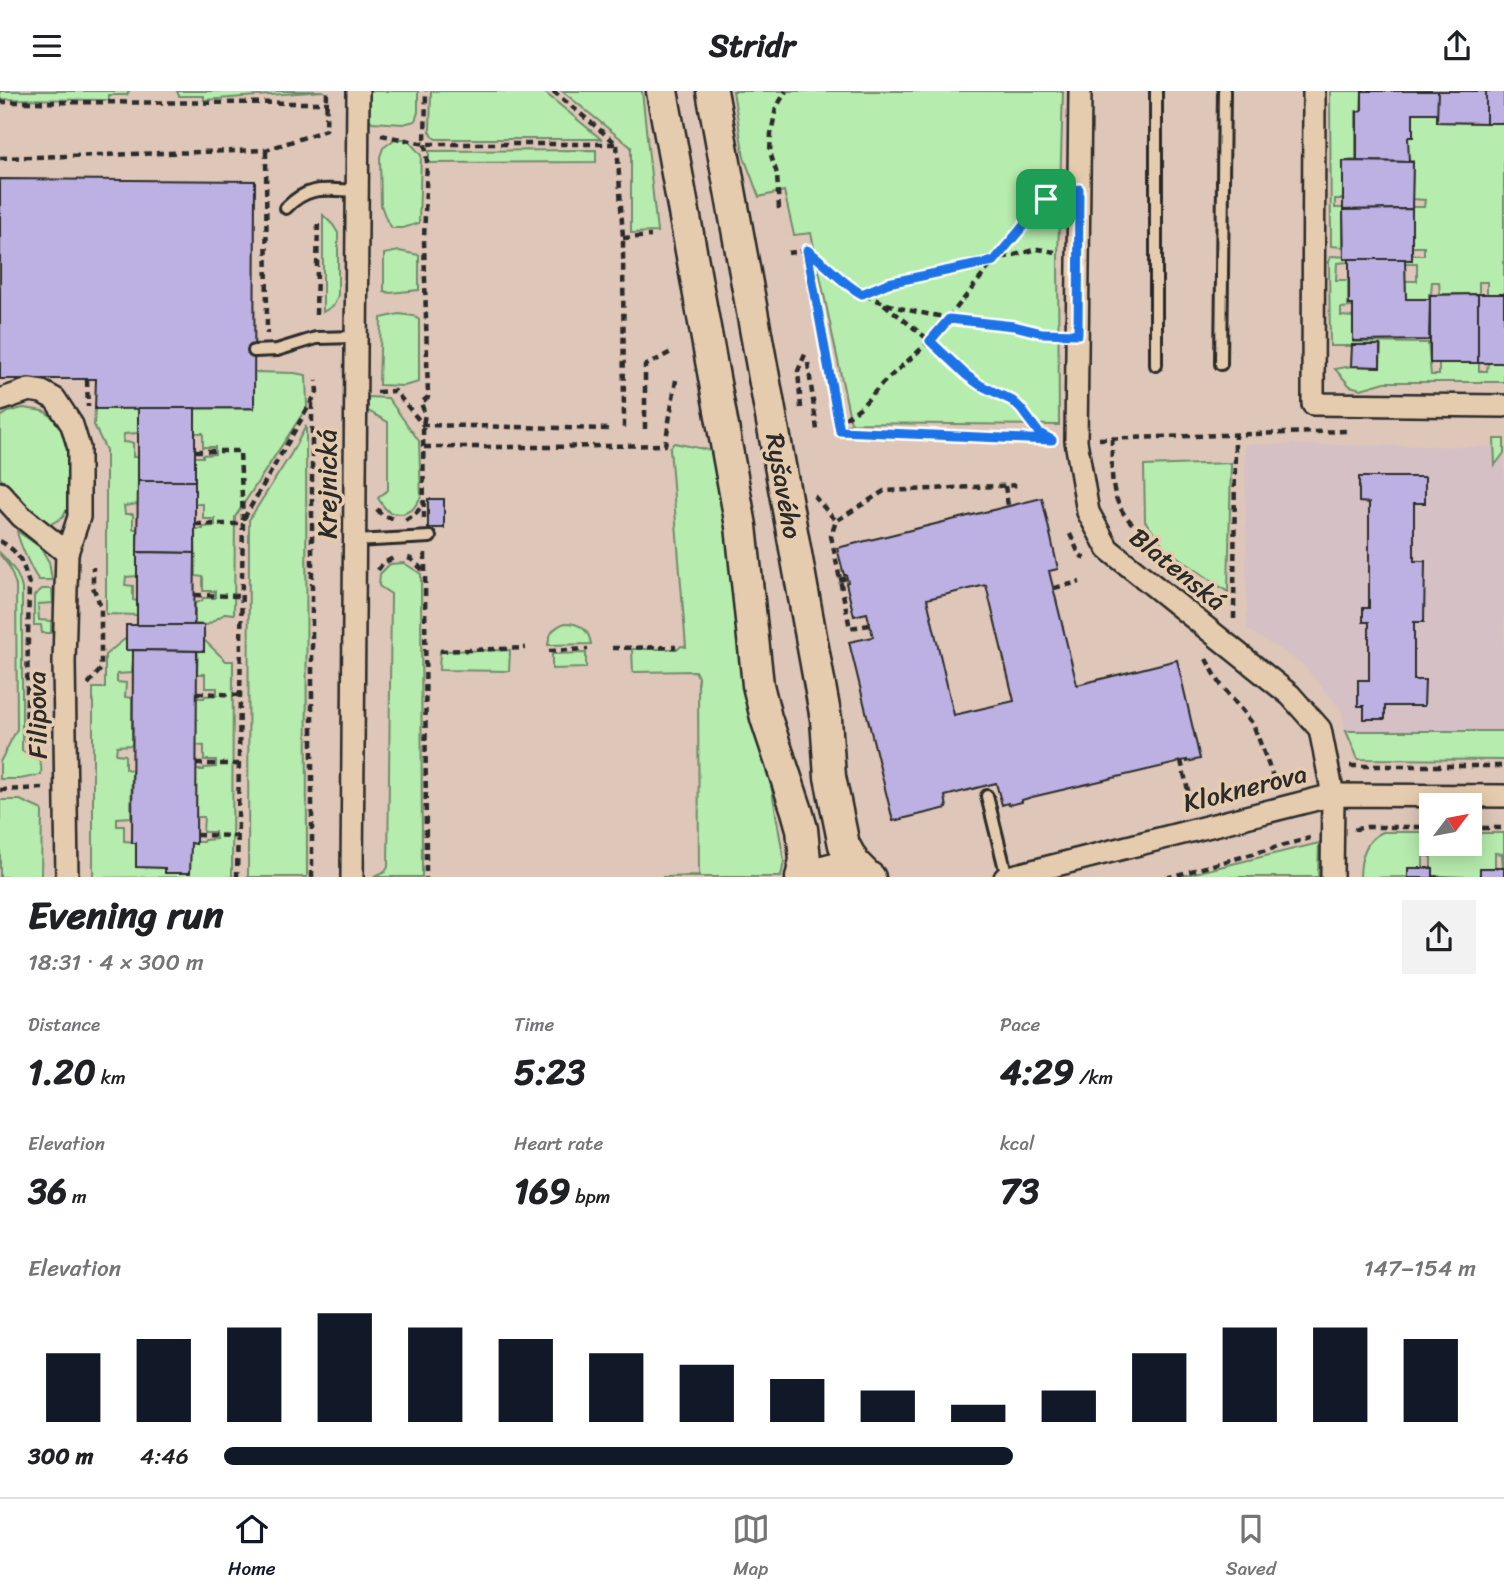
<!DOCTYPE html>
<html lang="en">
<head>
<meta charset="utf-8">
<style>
	body { margin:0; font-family:Sriracha,sans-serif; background:#f2f2f2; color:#202124; height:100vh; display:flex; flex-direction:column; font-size:26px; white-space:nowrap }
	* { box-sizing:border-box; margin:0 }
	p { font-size:23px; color:#757577 }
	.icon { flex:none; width:38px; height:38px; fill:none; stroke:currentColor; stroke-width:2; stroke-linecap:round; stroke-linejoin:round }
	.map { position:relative; height:786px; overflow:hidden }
	.panel { display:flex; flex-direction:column; background:#fff; flex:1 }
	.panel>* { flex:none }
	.needle { width:46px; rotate:58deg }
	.buttons { position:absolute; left:1419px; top:702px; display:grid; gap:14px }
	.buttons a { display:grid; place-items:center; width:63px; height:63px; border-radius:0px; background:#fff; box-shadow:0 4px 18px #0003; font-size:35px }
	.pin { position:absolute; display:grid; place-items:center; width:60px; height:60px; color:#fff; margin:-30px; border-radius:14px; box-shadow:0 4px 10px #0006 }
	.round { display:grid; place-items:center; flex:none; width:74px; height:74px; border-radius:0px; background:#f2f2f2 }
	.summary { display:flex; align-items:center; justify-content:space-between; height:119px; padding:0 28px }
	h1 { font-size:38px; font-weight:700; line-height:52px }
	.metrics { display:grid; grid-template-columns:repeat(3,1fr); gap:10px; height:119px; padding:7px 28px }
	.metrics div { display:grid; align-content:center }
	.metrics b { font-size:35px; font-weight:700 }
	.metrics small { font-size:19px; font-weight:400 }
	.metrics p { font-size:19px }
	.chart { height:196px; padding:14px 28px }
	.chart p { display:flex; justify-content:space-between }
	.chart svg { width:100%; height:126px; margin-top:7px; stroke:#111827; stroke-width:6 }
	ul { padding:0 28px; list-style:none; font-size:23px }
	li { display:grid; grid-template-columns:112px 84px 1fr; align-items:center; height:52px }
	li i { height:18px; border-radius:9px; background:#111827 }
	header { display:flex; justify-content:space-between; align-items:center; height:91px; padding:0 28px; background:#fff; font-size:32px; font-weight:700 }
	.tabs { display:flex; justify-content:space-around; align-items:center; height:98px; border-top:2px solid #e0e0e0; background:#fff; font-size:19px; color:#757577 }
	.tabs a { display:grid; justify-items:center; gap:4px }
	.tabs .current { color:#111827 }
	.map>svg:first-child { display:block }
	.built { fill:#d4c0c5 }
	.green { fill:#b6ecad; stroke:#708c6c; stroke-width:2 }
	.building { fill:#bcb1e2; stroke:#2b2b2b; stroke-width:2; fill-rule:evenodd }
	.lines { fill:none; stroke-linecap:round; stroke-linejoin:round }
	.lane-casing { stroke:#2b2b2b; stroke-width:16 }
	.street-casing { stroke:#2b2b2b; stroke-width:26 }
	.secondary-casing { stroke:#2b2b2b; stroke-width:35 }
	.path { stroke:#2b2b2b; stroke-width:4.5; stroke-dasharray:7 5; stroke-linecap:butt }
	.lane { stroke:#e6ccae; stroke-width:10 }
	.street { stroke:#e6ccae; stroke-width:21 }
	.secondary { stroke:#e6ccae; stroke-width:30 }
	.route-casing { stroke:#fff; stroke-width:14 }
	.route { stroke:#1a73e8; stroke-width:9 }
	.labels { text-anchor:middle; stroke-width:7; stroke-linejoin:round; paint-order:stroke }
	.street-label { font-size:26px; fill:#2b2b2b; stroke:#e6ccae }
</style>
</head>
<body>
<header><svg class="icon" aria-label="menu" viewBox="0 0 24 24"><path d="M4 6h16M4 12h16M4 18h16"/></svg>Stridr<svg class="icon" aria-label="share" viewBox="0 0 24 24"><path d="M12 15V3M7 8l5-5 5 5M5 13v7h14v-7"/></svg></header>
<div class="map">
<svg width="1504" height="787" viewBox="0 0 1504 787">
	<rect width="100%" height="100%" fill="#dec7b8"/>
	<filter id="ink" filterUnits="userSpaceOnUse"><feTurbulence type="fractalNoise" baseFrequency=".0143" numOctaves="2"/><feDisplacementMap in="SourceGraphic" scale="14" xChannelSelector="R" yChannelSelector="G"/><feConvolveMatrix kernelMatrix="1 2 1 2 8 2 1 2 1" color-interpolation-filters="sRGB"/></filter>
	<g filter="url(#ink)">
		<polygon class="built" points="1245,353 1504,356 1504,640 1346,640 1341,618 1301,572 1247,538"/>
		<g class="green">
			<polygon points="0,0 129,0 127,4 109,4 109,9 0,8"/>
			<polygon points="177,0 324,0 204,9 204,5 179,5"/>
			<polygon points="369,0 418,0 418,21 415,30 403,33 372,31 369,27"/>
			<polygon points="431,0 543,0 601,48 436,48 433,46 430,40"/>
			<polygon points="562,0 642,0 657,141 631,142 631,56"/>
			<polygon points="733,0 1063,0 1058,165 1059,334 851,332 811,142 794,144 784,100 759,106 744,66"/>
			<polygon points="1330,0 1362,0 1361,20 1356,20 1356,69 1343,70 1343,108 1335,108 1335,117 1343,117 1343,156 1331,155"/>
			<polygon points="1413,22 1437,22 1437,31 1504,32 1504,203 1487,203 1487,191 1479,191 1479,203 1440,203 1439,191 1432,191 1431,203 1429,203 1429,208 1406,208 1405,190 1417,190 1417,172 1405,172 1405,167 1412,164 1424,164 1424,156 1412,156 1412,116 1424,116 1425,109 1412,108 1413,70 1408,70 1408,46 1413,46"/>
			<polygon points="395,48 407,48 421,64 419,132 403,137 392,137 386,128 381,114 380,66 383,57"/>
			<polygon points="596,59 596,71 429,72 429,60"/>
			<polygon points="323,124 333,134 338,142 338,204 334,214 323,221"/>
			<polygon points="399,160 419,164 419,199 390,202 384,200 384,163"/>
			<polygon points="1331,165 1348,166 1348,171 1337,172 1336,189 1348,189 1348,215 1352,216 1341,217 1341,225 1353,226 1353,251 1428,252 1431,284 1439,284 1439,272 1479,272 1479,280 1487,280 1488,272 1504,272 1504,291 1385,291 1361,298 1350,295 1335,278 1352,275 1380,276 1381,255 1330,255 1329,171"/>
			<polygon points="399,223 414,225 419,229 419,291 404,295 379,294 381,227"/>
			<polygon points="254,281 294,282 306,284 307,316 235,426 234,523 226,522 207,534 195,533 195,512 202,510 203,507 215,507 215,500 203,500 203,486 196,485 195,438 203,438 203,436 215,435 215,428 203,428 203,413 195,413 195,366 203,366 203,364 215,363 215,356 203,356 203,342 195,342 195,317 254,318"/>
			<polygon points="368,306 388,307 419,350 421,406 413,418 403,423 390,422 384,416 378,407 388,399 388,331 368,320"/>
			<path d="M23 317C30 318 38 318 45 321 76 338 67 388 67 418L63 426 49 434 38 428 0 387V326L8 321Z"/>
			<polygon points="138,317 138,342 124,343 123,351 133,352 133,366 138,366 138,413 124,415 125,423 133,423 133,438 137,438 137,485 126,486 125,494 133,495 133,509 137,510 137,524 106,523 106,359 94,334 95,318"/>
			<polygon points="306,335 307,786 248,786 249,429 291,363"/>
			<polygon points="1494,348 1504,348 1504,362 1495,374"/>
			<polygon points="674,352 714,360 784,770 781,786 662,786 699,785 698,586 695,580 633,581 632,558 678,558 681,555 686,556 670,357"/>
			<polygon points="1231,372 1228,501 1166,458 1145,430 1144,375"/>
			<path d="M17 440 40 456 49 471 52 489H39C33 483 18 449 17 440Z"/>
			<path d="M0 462C11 473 19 483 22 498V660C36 666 43 666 41 684L20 688H0V671L17 638 16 494 9 475 0 464Z"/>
			<polygon points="404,472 421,483 422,786 374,786 385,781 388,776 391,503 379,495 380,483 390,473"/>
			<polygon points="42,498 52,498 53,512 38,513 39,529 51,530 51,542 42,542 41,534 34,534 34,505"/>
			<path d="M565 532C580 532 589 539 591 553L548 554C549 542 554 536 565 532Z"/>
			<polygon points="125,548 134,556 132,582 117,583 117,591 126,592 125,606 132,607 132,654 117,655 116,663 125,664 125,678 132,679 131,726 117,727 117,735 124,735 124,750 136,751 136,775 165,775 165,780 190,751 203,751 204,749 216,748 215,741 203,741 204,726 195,726 196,679 204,679 204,677 216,676 216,669 204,669 204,655 196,654 196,607 204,607 205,605 217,604 217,597 205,597 205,583 197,583 198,555 203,548 226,570 233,570 232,786 93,787 93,597 105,597 105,564"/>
			<polygon points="510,559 509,580 439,579 440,560"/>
			<polygon points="586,562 586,577 552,578 552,563"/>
			<polygon points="1346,640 1504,640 1504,669 1358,668"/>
			<polygon points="20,709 42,719 41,786 0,786 0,709"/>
			<path d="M1383 741H1431L1432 752H1470V742H1504V778H1503L1502 763 1495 762V778H1480V786L1433 785V778L1431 777V765H1423V777L1408 786 1360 787C1360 768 1364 749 1383 741Z"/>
			<polygon points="1319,752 1318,786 1178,786"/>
		</g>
		<g class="building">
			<polygon points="1362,0 1438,0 1438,22 1413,22 1413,46 1408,46 1409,71 1357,70 1357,21 1362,19"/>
			<polygon points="1438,0 1486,0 1486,32 1437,31"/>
			<rect x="1486" y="0" width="18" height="32"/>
			<polygon points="1343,70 1413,71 1412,118 1343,119"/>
			<polygon points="0,88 255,90 254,317 95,318 96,288 0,288"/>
			<polygon points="1412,118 1412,169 1344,168 1343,119"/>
			<polygon points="1349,168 1405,168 1406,208 1430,208 1429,249 1353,250 1353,214 1349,214"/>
			<rect x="1478" y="203" width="26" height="69"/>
			<polygon points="1478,203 1478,272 1430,272 1430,204"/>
			<polygon points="1352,254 1380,254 1380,276 1351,275"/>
			<rect x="138" y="317" width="57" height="73"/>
			<polygon points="1359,386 1425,386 1425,412 1414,412 1414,470 1425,470 1424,531 1414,531 1414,589 1425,589 1424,615 1385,615 1385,628 1364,628 1364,615 1358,615 1358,589 1369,589 1369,531 1363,531 1363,517 1369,517 1369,412 1359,411"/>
			<polygon points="138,390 195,390 195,462 137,461"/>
			<path d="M1042 407 1058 478 1049 480 1077 594 1177 569 1200 668 1187 671V669L1181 670 1177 671V672L1032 706 1022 709V711L1009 714 1008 712 1002 714 996 692 945 705 947 717 893 730 849 551 873 546 867 522 854 525 846 492 848 491 846 484H844L837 457ZM986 494 1014 610 954 624 927 508Z"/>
			<rect x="428" y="408" width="16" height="29"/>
			<polygon points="137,461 195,462 194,534 137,534"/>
			<polygon points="126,534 204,534 204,560 126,559"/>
			<polygon points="133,559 197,560 196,753 191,752 190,782 165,782 165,777 136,776 136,752 132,752"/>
			<polygon points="1408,777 1433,777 1433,785 1457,787 1408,787"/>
			<polygon points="1480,777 1504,777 1504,787 1457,787 1480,786"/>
		</g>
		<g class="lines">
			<g class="lane-casing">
				<g id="lane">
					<path d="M286 117C309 93 327 99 358 100"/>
					<polyline points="254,260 277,259 316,247 356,246"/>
					<polyline points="1221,273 1224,0"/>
					<polyline points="1156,274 1156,0"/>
					<polyline points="355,450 430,446"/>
					<polyline points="987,705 1007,786"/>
				</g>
			</g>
			<g class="street-casing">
				<g id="street">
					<polyline points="1080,0 1076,350 1088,421 1108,458 1290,604 1320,638 1333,704 1332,787"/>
					<polyline points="1314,0 1313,313 1504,315"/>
					<polyline points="0,309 29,299 42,301 55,308 72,334 79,357 79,426 67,462 64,571 67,787"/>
					<polyline points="0,402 21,425 67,462"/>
					<polyline points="352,787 358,0"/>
					<polyline points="1005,787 1333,704 1504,705"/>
				</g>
			</g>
			<g class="secondary-casing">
				<g id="secondary">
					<polyline points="662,0 741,435 758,594 766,627 797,720 802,738 805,769 801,787"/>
					<polyline points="712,0 826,628 830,686 844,754 854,772 865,783"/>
					<path d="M809 787C829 774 850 773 870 787"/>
				</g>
			</g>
			<g class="path">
				<polyline points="553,0 617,53 623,147 624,338"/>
				<polyline points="0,11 329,12"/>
				<polyline points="381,44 425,53 616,53"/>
				<polyline points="266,60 267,243"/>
				<polyline points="0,67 266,59 326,39 327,0"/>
				<polyline points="779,118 777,83 770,61 771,43 776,17 786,0"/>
				<polyline points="623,147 651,145"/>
				<path d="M808 160C812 163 817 166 821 169 832 178 841 192 853 198 903 226 958 226 1012 235 1027 237 1040 242 1055 242"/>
				<polyline points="788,162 807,159 840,340 1052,350"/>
				<polyline points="863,203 888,192 982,172 1038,158 1055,161"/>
				<polyline points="884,213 930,250 966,284 980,294 1013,310 1021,318 1039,342 1049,348"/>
				<polyline points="316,224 318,130"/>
				<polyline points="808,272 817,339"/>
				<polyline points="87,289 88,316"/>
				<polyline points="377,301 395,300 423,334 612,338"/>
				<polyline points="801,317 798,280 806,261"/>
				<polyline points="645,338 645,275 671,261"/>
				<polyline points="849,340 847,326 861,316 883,292 930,250 994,170 1046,108 1058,105"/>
				<path d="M1112 347C1112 371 1109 396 1121 418 1131 437 1157 448 1160 470"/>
				<polyline points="1099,348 1346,340"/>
				<polyline points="424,356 544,356 665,354 676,289"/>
				<polyline points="195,360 240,360 243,429"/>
				<polyline points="1005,395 1008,415"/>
				<polyline points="814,405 836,430"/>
				<polyline points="377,418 382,424 393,428"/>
				<polyline points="424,428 423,334 425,323 421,312 428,306 424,149 427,71 425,53 426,0"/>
				<polyline points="405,429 417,421 424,411"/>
				<polyline points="195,433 243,433"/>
				<polyline points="1070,443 1079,463 1085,468"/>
				<path d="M0 450C21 462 22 471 29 493L26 654 41 663"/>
				<polyline points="425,462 426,787"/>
				<polyline points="408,467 411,468 425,481"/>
				<polyline points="378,479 382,473 393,467"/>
				<polyline points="839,489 847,487"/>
				<polyline points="1054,497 1080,491"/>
				<polyline points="195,504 241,505"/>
				<polyline points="1234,528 1235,343"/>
				<polyline points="870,534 850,537 831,445 836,430 884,400 1021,394"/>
				<polyline points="612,557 676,556"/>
				<polyline points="440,560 526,557"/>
				<polyline points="549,560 588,558"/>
				<polyline points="1206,568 1221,594 1253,633 1277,696"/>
				<polyline points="88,593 101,578 101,516 93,496 93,476"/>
				<polyline points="197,602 240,604"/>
				<polyline points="1181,670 1192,716"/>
				<polyline points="196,673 239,673"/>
				<polyline points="1350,675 1504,675"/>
				<polyline points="0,699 44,697"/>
				<polyline points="1470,737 1504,737"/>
				<polyline points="1356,740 1356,738 1367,736 1432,736"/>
				<polyline points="196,744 237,745"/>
				<polyline points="237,787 243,429 317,301 316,289"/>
				<polyline points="312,787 312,311"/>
				<polyline points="1166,787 1310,747"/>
			</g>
			<use href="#lane" class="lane"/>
			<use href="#street" class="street"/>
			<use href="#secondary" class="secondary"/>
		</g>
	</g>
	<g class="lines" filter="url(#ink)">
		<g class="route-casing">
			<path id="route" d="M1079 98 1078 243 1042 242 1014 235 949 228 930 250 966 284 980 294 1013 310 1021 318 1039 342 1052 349 840 340 807 159C827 173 841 192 862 203L888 192 994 170 1046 108Z"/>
		</g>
		<use href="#route" class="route"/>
	</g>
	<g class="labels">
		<g class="street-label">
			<text transform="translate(327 393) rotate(-90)" y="9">Krejnická</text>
			<text transform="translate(784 395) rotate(80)" y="9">Ryšavého</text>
			<text transform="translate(1178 478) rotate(39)" y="9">Blatenská</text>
			<text transform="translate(37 624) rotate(-91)" y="9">Filipova</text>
			<text transform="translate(1245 697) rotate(-14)" y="9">Kloknerova</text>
		</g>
	</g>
</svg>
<div class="buttons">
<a><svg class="needle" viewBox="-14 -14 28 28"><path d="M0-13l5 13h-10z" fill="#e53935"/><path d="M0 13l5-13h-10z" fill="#757577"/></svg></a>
</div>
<div class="pin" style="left:1046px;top:108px;background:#1e9e55"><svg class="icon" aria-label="arrive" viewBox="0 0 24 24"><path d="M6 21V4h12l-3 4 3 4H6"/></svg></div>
</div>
<section class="panel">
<div class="summary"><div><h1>Evening run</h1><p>18:31 · 4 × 300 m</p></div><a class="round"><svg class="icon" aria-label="share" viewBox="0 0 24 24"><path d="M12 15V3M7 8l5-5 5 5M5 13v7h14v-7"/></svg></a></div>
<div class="metrics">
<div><p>Distance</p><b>1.20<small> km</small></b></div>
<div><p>Time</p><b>5:23</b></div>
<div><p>Pace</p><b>4:29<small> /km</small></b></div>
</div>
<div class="metrics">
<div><p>Elevation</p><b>36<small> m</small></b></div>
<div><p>Heart rate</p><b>169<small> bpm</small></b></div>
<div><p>kcal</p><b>73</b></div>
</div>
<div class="chart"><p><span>Elevation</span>147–154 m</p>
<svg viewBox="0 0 160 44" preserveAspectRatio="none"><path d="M5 44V20M15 44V15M25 44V11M35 44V6M45 44V11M55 44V15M65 44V20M75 44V24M85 44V29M95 44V33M105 44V38M115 44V33M125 44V20M135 44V11M145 44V11M155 44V15"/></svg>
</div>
<ul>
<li><b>300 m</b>4:46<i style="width:63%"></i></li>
</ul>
</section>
<nav class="tabs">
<a class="current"><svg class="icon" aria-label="home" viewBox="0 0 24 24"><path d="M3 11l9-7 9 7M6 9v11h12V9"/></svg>Home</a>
<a><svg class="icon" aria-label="map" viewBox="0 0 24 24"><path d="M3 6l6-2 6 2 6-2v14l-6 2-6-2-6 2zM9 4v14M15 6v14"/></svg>Map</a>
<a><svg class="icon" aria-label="saved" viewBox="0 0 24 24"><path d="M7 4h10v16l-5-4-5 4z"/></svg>Saved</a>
</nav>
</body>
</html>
